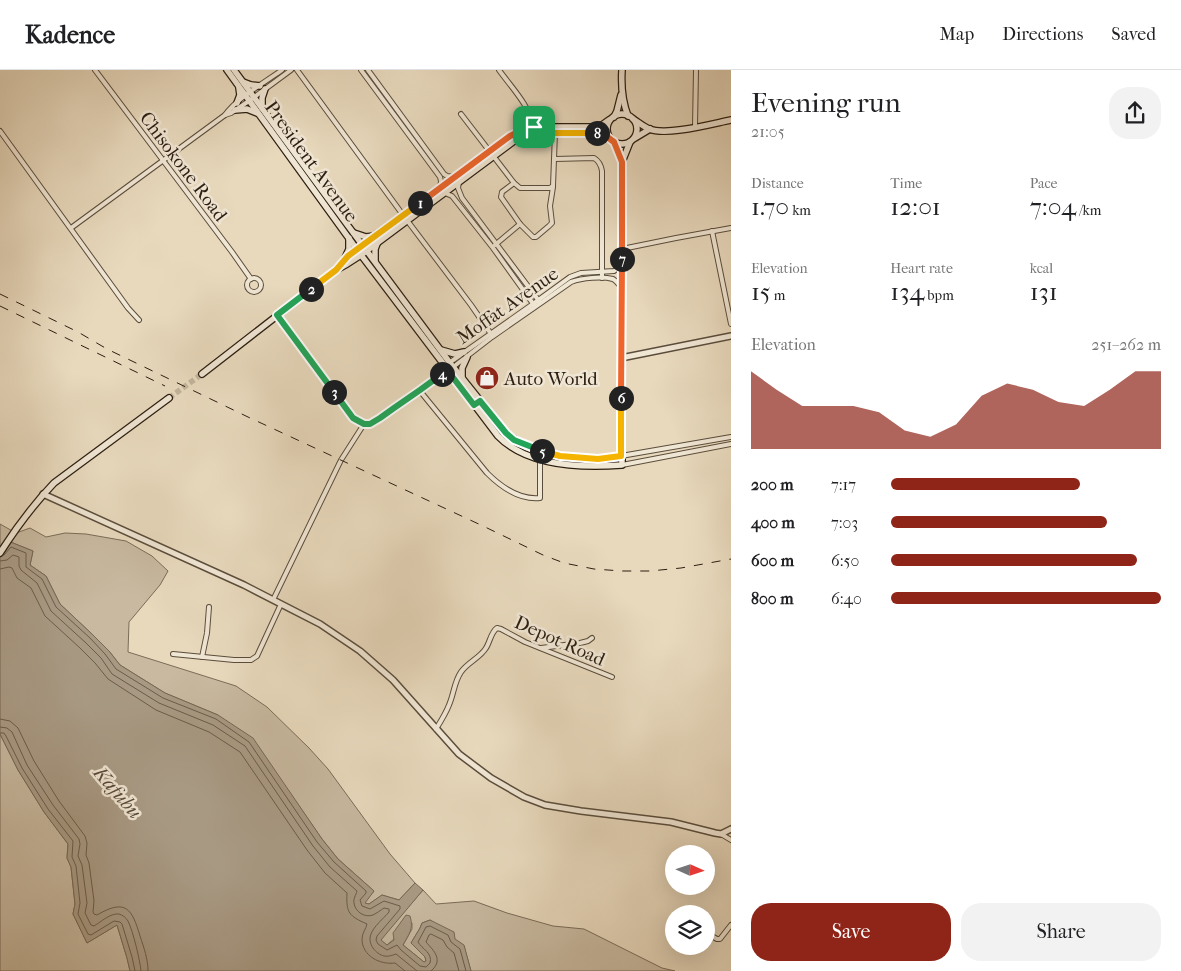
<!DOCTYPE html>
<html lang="en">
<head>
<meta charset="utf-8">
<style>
	body { margin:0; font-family:"IM FELL French Canon",serif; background:#f2f2f2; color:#202124; height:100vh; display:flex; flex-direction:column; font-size:19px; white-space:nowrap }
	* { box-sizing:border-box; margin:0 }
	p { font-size:16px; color:#757577 }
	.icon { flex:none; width:28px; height:28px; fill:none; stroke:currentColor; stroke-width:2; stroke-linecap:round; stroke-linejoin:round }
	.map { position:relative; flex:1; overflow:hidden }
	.panel { display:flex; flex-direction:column; background:#fff; width:450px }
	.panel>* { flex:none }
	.needle { width:32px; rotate:93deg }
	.fabs { position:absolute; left:665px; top:775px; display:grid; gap:10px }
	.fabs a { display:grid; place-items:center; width:50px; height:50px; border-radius:50%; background:#fff; box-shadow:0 5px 20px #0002; font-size:25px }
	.pin { position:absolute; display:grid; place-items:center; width:42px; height:42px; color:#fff; margin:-21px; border-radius:10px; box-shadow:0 2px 8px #0006 }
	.km { position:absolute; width:25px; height:25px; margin:-12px; border-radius:50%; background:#222; color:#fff; font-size:14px; line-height:25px; text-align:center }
	.round { display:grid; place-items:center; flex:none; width:52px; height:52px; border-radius:20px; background:#f2f2f2 }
	.headline { display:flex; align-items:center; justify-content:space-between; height:85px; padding:0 20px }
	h1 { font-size:28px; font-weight:600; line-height:38px }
	.metrics { display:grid; grid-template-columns:repeat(3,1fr); gap:8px; height:85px; padding:5px 20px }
	.metrics div { display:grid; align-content:center }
	.metrics b { font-size:25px; font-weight:600 }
	.metrics small { font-size:14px; font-weight:400 }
	.metrics p { font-size:14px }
	.chart { height:140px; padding:10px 20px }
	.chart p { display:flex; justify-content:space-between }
	.chart svg { width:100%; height:90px; margin-top:5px; fill:#8f2418; opacity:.7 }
	.cta { display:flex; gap:10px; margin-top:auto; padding:10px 20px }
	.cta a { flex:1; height:58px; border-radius:20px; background:#8f2418; color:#fff; font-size:20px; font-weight:600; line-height:58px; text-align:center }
	.cta a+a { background:#f2f2f2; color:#202124 }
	ul { padding:0 20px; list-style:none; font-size:16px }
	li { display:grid; grid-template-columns:80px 60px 1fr; align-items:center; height:38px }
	li i { height:12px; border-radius:6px; background:#8f2418 }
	header { display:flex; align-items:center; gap:30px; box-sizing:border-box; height:70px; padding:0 25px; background:#fff; border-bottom:1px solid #e0e0e0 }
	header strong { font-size:24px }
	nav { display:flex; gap:28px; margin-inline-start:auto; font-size:18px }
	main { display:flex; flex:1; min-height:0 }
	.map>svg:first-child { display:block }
	.green { fill:#c8b9a0; stroke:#7a6c58 }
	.water { fill:#a89983; stroke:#766855 }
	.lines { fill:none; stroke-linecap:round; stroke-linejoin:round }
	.shore { stroke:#6a5c4a; stroke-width:1 }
	.secondary-tunnel { stroke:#c2b49b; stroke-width:5.5; stroke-dasharray:5.5 3; stroke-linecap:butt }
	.minor-casing { stroke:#5a4d3c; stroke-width:6 }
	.tertiary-casing { stroke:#5a4d3c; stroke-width:8 }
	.secondary-casing { stroke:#2b1e11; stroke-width:8 }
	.minor { stroke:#f0e6d4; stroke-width:4 }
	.tertiary { stroke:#f0e6d4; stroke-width:5 }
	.secondary { stroke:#f0e6d4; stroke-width:5.5 }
	.rail { stroke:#2b1e11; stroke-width:1; stroke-dasharray:9 9; stroke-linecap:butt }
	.split-1-casing { stroke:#fff; stroke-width:10 }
	.split-2-casing { stroke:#fff; stroke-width:10 }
	.split-3-casing { stroke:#fff; stroke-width:10 }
	.split-4-casing { stroke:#fff; stroke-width:10 }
	.split-5-casing { stroke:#fff; stroke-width:10 }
	.split-6-casing { stroke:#fff; stroke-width:10 }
	.split-7-casing { stroke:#fff; stroke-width:10 }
	.split-8-casing { stroke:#fff; stroke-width:10 }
	.split-9-casing { stroke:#fff; stroke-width:10 }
	.split-1 { stroke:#f0652b; stroke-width:6 }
	.split-2 { stroke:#f5b400; stroke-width:6 }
	.split-3 { stroke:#22a559; stroke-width:6 }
	.split-4 { stroke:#22a559; stroke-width:6 }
	.split-5 { stroke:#22a559; stroke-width:6 }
	.split-6 { stroke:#f5b400; stroke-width:6 }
	.split-7 { stroke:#f0652b; stroke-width:6 }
	.split-8 { stroke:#f0652b; stroke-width:6 }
	.split-9 { stroke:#f5b400; stroke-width:6 }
	.labels { text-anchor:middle; stroke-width:5; stroke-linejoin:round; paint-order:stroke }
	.street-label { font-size:19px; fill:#2b1e11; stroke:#f0e6d4 }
	.poi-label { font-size:19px; fill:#2b1e11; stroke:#f0e6d4; text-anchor:start }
	.water-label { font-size:20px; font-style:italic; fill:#574939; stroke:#f0e6d4 }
</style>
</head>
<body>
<header>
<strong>Kadence</strong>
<nav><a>Map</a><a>Directions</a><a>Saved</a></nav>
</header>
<main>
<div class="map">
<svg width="731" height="901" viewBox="0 0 731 901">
	<rect width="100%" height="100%" fill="#e8d9bd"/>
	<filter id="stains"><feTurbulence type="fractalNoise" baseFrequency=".004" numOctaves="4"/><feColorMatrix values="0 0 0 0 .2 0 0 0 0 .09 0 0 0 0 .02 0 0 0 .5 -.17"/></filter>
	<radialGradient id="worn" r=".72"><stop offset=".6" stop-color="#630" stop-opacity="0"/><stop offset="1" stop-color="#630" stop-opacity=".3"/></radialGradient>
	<g class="green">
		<polygon points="0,454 16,463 30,458 46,467 65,463 86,464 126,471 152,486 168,501 160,515 129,552 128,582 236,616 267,637 309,678 328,699 390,784 415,813 399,830 382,825 369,834 364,833 374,821 338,789 322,769 290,723 218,645 165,623 120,595 109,581 93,565 60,534 46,506 30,495 33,481 8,471 0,483"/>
		<polygon points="0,664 18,700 44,742 68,774 67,788 71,797 75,834 73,844 87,873 117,855 127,888 130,901 0,901"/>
		<path d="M423 820 436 834 474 831 507 843 553 856 584 859 662 898 675 901H471L464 876C452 868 442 857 430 850L422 853 420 858 411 873 425 887 426 891 424 892 403 875 412 859V853L387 875 380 870Z"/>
	</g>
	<path class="water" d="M8 471 33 481 30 495 46 506 60 534 93 565 109 581 120 595 165 623 218 645 253 668 322 769 338 789 374 821 365 833 369 834 382 825 399 830 415 813 423 820 381 870 387 875 394 870 393 863 406 845 410 846C414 859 409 864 403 875L424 892 426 891 425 887 411 873 420 858 422 853 430 850 454 862 455 869 464 875 471 901H130L127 888 117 855 87 873 73 844 75 834 71 797 67 788 68 774 44 742 18 700 0 664V483Z"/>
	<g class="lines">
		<g class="shore">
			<path d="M4 485 11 477 26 483V497L42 509 56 537 90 568 105 584 116 599 163 628 216 649 249 672 317 772 334 792 366 821V823L360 830 362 836 370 839 384 831 400 836V839L377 866 376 870 378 874 387 880 397 875 401 880 420 896 426 897 430 893C433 883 422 879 418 872L426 857 430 856 448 865 451 872 460 879 466 901"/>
			<path d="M0 491 7 490 13 485 19 487V496L21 500 37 513 51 541 86 573 101 588 112 604 159 633 213 655 245 676 313 776 330 797 357 821C356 825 353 829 354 833 355 842 365 848 373 845 377 843 381 840 384 838L389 839V842C383 849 374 856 371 864 367 874 376 884 384 886 388 887 393 885 396 884L417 901"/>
			<path d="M0 499 9 497 12 498 17 508 31 518 45 546 80 578 95 593 108 609 156 640 209 662 240 682 307 780 325 803 347 823C346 843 349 846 367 854 366 859 362 863 362 869 362 886 380 895 395 893L405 901"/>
			<path d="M0 649 10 651 18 658 34 691 59 731 85 766 87 773 86 785 89 793 94 831 93 842 94 844 97 845C126 828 132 839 140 866 144 878 148 889 148 901"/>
			<path d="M0 657 7 658 12 662 27 695 53 735 79 769 80 774 78 786 82 795 87 833 85 843 91 855 94 856C101 852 110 843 119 844 123 845 126 848 128 851 133 861 140 890 141 901"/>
			<polyline points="0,663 4,663 6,666 22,698 48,739 73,771 72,787 76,796 80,833 78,844 88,864 91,865 114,851 120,852 122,854 132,887 135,901"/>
			<path d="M431 901C444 890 434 881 426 872L429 865 431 864 443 870 447 877 454 883 459 901"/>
		</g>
		<polyline class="secondary-tunnel" points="169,328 202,304"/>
		<g class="minor-casing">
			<g id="minor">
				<polyline points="95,0 232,182 251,209"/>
				<polyline points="297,0 403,145 471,235 491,264"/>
				<polyline points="361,0 440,107 441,111 440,119"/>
				<polyline points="368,0 444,104 447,106 454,107"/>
				<path d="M499 0C512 18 529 35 534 57"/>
				<polyline points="461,44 514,113 520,118 550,118 553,116 555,62"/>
				<path d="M225 45C238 27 264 13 282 0"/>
				<polyline points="695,57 696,0"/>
				<polyline points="0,61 128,238 139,250"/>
				<path d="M555 89 594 88C599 91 601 95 602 101V208"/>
				<polyline points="459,112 458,118 462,128 539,231"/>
				<polyline points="514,113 502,122 501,127 520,154 533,167 536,167 549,156 552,153 550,136 553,117"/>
				<polyline points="445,123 452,126 493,178 534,235"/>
				<polyline points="71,158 225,45 231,43 249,31 291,0"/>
				<polyline points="712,161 731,254"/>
				<polyline points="495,175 520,154"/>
				<polyline points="622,179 676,168 731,158"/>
				<circle cx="254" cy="215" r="7"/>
				<polyline points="277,245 348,342 353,348 364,354"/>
				<polyline points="449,293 533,234 570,207 581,203 614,201 622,195"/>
				<path d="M420 321 487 403C501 417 520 430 540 428V389"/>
				<path d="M364 354C375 353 383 346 392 339 400 333 410 327 419 322 429 315 437 305 448 301L492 267 571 212C582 208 602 206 613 209 617 211 619 215 622 218"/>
				<polyline points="621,386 731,367"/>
				<polyline points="622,395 731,374"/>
				<polyline points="273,530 341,390 364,354"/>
				<polyline points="541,578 580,573 588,571 592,568"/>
				<polyline points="173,584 234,590 251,590 257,586 281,534"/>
				<polyline points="202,587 207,563 209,537"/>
				<path d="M436 659C441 651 446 643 449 635 454 624 454 612 461 602 468 592 480 588 486 578 490 572 491 562 497 558L501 559 525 572 612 607"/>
				<polyline points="721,764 731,770"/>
				<polyline points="706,863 717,869 720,869 731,855"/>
			</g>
		</g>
		<g class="tertiary-casing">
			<g id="tertiary">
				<polyline points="621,288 731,266"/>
				<polyline points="43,424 244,515 320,554 360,581 393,610 459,684 491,708 524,727 545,735 581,741 671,752 715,763 721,764 731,759"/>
			</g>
		</g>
		<g class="secondary-casing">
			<g id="secondary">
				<path d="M227 0 361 185 498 366C527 396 582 398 622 395V92L614 72"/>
				<path d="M234 0 343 149 450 293 506 363C529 382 569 390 598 389 606 389 613 387 621 386"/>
				<path d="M622 0C621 16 622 31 628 46"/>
				<polyline points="243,12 251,15 260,16"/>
				<polyline points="237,33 240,25 239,18"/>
				<polyline points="262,38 262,28 265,19"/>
				<polyline points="235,40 247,39 257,43"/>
				<circle cx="622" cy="59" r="15"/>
				<polyline points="614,47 617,41 621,25"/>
				<path d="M633 49C638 52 644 57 649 59 667 66 711 54 731 50"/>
				<polyline points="635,68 650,59"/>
				<polyline points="622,92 630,72"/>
				<polyline points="354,163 366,167 374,166"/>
				<polyline points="345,188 349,179 349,168"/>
				<polyline points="375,191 375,179 378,171"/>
				<polyline points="337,198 344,190 375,165 440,119 489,81 515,63 524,59 534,57 594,57 602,55 609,50"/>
				<polyline points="441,280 455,284 464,282"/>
				<polyline points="202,304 336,200 347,194 361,185 518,68 526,65 535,63 555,62 594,63 602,64 610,69"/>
				<polyline points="462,308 462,298 467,287"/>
				<path d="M0 483C16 458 33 435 54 413L169 328"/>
			</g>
		</g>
		<use href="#minor" class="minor"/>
		<use href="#tertiary" class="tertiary"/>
		<use href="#secondary" class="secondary"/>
		<g class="rail">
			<polyline points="0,224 78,262 107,279 248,347 483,456 543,485 564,493 594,499 622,501 650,501 681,498 731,489"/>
			<polyline points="0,236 165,316"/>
		</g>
	</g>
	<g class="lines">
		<g class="split-1-casing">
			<polyline id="split-1" points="420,133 510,66 524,59 534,57"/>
		</g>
		<g class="split-2-casing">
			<polyline id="split-2" points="311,219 336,200 348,186 420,133"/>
		</g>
		<g class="split-3-casing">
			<polyline id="split-3" points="311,219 277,245 334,322"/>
		</g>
		<g class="split-4-casing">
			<polyline id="split-4" points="334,322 353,348 364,354 370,354 380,348 394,338 420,320 442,304"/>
		</g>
		<g class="split-5-casing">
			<polyline id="split-5" points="442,304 448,301 474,335 480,331 506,363 514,370 542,381"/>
		</g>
		<g class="split-6-casing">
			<polyline id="split-6" points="542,381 560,386 598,389 621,386 621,328"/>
		</g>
		<g class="split-7-casing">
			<polyline id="split-7" points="621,328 622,189"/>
		</g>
		<g class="split-8-casing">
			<polyline id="split-8" points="597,63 606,66 614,72 622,92 622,189"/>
		</g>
		<g class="split-9-casing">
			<polyline id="split-9" points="534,57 535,63 597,63"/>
		</g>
		<use href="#split-1" class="split-1"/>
		<use href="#split-2" class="split-2"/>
		<use href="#split-3" class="split-3"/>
		<use href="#split-4" class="split-4"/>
		<use href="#split-5" class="split-5"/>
		<use href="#split-6" class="split-6"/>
		<use href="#split-7" class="split-7"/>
		<use href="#split-8" class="split-8"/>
		<use href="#split-9" class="split-9"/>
	</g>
	<defs>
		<g id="shop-disc" transform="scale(1.25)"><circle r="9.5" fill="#8f2418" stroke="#f0e6d4"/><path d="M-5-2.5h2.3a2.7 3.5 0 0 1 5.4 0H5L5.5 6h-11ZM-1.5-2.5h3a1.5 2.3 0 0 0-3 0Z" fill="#fff"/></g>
	</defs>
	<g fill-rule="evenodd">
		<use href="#shop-disc" x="487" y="308"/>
	</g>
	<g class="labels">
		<g class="street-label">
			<text transform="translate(312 91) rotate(54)" y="7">President Avenue</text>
			<text transform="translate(184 96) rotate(53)" y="7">Chisokone Road</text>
			<text transform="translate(507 235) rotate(-35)" y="7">Moffat Avenue</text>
			<text transform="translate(560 570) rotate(24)" y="7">Depot Road</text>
		</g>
		<g class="poi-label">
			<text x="504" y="315">Auto World</text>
		</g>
		<g class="water-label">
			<text transform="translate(118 722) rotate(49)" y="7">Kafubu</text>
		</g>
	</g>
	<rect width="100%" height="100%" filter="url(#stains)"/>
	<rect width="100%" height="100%" fill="url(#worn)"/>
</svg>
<div class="fabs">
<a><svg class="needle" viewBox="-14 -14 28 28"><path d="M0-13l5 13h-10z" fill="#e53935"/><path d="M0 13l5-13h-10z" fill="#757577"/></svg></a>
<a><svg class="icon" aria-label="layers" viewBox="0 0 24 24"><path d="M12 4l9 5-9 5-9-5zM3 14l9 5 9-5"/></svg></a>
</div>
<div class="pin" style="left:534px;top:57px;background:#1e9e55"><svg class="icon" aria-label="arrive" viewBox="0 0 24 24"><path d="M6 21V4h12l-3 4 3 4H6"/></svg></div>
<b class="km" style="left:420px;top:133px">1</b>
<b class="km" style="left:311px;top:219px">2</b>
<b class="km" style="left:334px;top:322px">3</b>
<b class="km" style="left:442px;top:304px">4</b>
<b class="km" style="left:542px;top:381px">5</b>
<b class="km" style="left:621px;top:328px">6</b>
<b class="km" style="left:622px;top:189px">7</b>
<b class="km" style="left:597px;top:63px">8</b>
</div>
<section class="panel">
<div class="headline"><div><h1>Evening run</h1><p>21:05</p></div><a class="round"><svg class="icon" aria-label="share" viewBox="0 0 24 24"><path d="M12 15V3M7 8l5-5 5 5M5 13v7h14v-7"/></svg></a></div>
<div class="metrics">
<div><p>Distance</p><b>1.70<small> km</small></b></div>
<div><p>Time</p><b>12:01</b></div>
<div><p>Pace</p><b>7:04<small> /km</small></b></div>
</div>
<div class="metrics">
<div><p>Elevation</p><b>15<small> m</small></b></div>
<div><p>Heart rate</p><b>134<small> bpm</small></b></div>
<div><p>kcal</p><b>131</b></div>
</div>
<div class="chart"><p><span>Elevation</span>251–262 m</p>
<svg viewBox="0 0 160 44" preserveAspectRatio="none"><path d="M0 44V6L10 15L20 23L30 23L40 23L50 26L60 35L70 38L80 32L90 18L100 12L110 15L120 21L130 23L140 15L150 6L160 6V44z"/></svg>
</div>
<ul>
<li><b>200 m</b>7:17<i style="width:70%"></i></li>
<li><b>400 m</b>7:03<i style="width:80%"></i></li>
<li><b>600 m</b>6:50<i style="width:91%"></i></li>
<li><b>800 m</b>6:40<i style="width:100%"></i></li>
</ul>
<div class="cta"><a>Save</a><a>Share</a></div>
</section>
</main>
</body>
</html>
